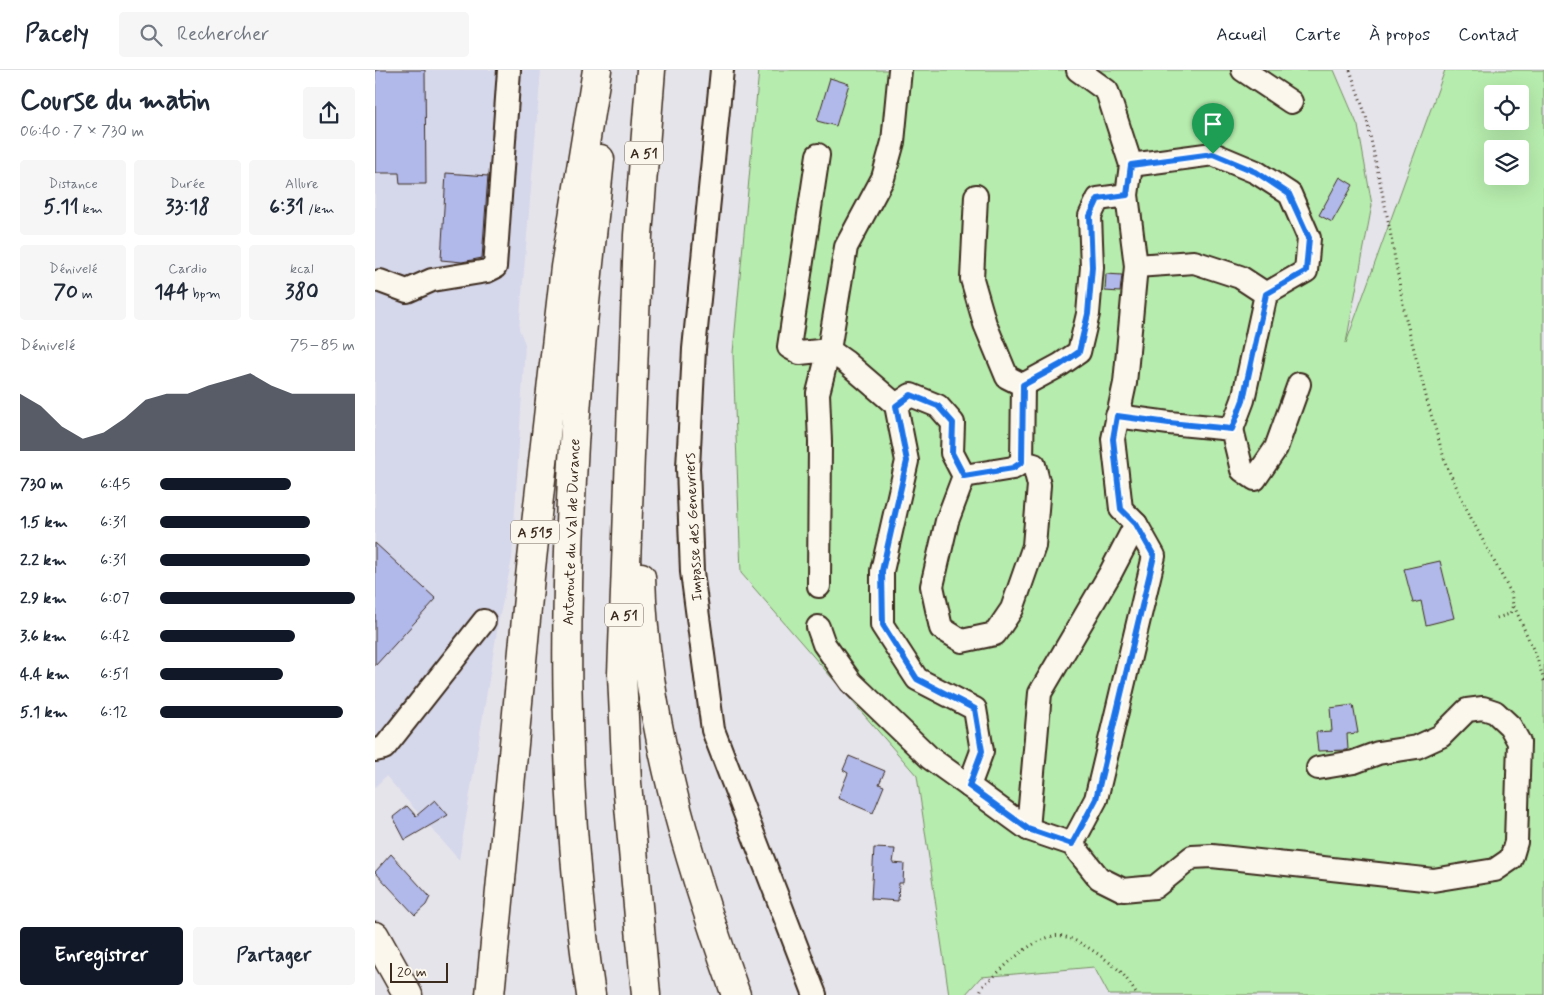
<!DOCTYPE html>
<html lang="fr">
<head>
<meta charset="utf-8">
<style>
	body { margin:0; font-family:Mynerve,sans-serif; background:#f6f6f7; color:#1f2937; height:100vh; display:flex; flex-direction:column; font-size:19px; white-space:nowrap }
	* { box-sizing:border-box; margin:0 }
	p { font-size:16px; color:#747a83 }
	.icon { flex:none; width:28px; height:28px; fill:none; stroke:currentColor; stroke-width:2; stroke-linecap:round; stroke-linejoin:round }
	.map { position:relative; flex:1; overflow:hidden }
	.details { display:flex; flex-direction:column; background:#fff; width:375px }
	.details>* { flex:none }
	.controls { position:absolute; left:1109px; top:15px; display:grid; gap:10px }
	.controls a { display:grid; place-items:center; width:45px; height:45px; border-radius:5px; background:#fff; box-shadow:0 5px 20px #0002; font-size:25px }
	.scale { position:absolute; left:15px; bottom:12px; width:58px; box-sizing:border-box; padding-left:5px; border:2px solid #3b2a1e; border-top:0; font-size:14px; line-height:18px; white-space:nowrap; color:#3b2a1e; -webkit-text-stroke:4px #fbf7ec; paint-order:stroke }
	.pin { position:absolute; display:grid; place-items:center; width:42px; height:42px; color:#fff; margin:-51px -21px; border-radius:50% 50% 50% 0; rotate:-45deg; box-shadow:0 0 5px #0007 }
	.pin .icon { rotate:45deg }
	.round { display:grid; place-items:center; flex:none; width:52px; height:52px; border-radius:5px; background:#f6f6f7 }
	.overview { display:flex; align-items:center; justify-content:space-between; height:85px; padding:0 20px }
	h1 { font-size:28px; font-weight:800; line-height:38px }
	.figures { display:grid; grid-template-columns:repeat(3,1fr); gap:8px; height:85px; padding:5px 20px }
	.figures div { display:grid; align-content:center; border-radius:5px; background:#f6f6f7; text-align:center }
	.figures b { font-size:21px; font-weight:800 }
	.figures small { font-size:14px; font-weight:400 }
	.figures p { font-size:14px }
	.chart { height:140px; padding:10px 20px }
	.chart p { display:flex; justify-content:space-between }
	.chart svg { width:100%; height:90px; margin-top:5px; fill:#111827; opacity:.7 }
	.action { display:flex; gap:10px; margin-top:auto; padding:10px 20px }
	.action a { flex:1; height:58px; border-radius:5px; background:#111827; color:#fff; font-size:20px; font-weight:800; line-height:58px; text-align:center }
	.action a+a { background:#f6f6f7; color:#1f2937 }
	ul { padding:0 20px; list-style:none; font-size:16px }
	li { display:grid; grid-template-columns:80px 60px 1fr; align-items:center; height:38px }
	li i { height:12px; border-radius:6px; background:#111827 }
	header { display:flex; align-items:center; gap:30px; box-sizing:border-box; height:70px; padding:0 25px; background:#fff; border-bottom:1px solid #e0e1e3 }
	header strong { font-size:24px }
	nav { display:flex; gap:28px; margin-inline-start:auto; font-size:18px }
	.search { width:350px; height:45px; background:#f6f6f7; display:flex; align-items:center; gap:12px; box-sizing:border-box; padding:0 18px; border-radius:5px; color:#747a83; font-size:19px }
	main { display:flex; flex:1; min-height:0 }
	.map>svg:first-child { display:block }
	.built { fill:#d5d7eb }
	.green { fill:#b6ecad; stroke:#788b66; fill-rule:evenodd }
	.building { fill:#b1b9ea; stroke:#3b2a1e }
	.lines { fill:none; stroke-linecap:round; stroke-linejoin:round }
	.minor-casing { stroke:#3b2a1e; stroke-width:26 }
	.major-casing { stroke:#3b2a1e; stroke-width:31 }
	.highway-casing { stroke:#3b2a1e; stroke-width:31 }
	.path { stroke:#3b2a1e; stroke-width:3; stroke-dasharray:1 4; stroke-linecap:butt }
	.minor { stroke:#fbf7ec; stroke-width:22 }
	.major { stroke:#fbf7ec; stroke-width:28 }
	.highway { stroke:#fbf7ec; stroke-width:28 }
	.route-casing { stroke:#fff; stroke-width:10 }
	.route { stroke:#1a73e8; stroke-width:6 }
	.labels { text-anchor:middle; stroke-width:4; stroke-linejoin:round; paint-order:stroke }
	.shield { fill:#fbf7ec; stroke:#75685c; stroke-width:1 }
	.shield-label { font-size:14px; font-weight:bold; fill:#3b2a1e }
	.street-label { font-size:15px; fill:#3b2a1e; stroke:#fbf7ec }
</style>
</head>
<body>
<header>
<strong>Pacely</strong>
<div class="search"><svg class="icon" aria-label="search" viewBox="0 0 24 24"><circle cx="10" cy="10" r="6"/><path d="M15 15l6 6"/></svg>Rechercher</div>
<nav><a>Accueil</a><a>Carte</a><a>À propos</a><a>Contact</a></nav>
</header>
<main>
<section class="details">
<div class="overview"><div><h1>Course du matin</h1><p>06:40 · 7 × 730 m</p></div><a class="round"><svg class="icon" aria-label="share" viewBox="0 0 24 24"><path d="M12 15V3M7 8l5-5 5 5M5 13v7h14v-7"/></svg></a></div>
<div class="figures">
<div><p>Distance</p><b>5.11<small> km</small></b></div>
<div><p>Durée</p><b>33:18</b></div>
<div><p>Allure</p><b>6:31<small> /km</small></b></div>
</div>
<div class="figures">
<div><p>Dénivelé</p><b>70<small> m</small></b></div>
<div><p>Cardio</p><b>144<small> bpm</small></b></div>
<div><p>kcal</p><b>380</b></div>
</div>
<div class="chart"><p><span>Dénivelé</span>75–85 m</p>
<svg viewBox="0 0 160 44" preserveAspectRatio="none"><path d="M0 44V16L10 22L20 32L30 38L40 35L50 28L60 19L70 16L80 16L90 12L100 9L110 6L120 12L130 16L140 16L150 16L160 16V44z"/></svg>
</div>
<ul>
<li><b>730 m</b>6:45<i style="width:67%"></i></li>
<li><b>1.5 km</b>6:31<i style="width:77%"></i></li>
<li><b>2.2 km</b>6:31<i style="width:77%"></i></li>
<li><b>2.9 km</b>6:07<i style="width:100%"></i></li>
<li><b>3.6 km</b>6:42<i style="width:69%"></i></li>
<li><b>4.4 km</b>6:51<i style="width:63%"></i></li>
<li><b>5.1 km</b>6:12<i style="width:94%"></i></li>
</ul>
<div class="action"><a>Enregistrer</a><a>Partager</a></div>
</section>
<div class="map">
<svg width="1169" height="925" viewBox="0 0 1169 925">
	<rect width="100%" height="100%" fill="#e5e4eb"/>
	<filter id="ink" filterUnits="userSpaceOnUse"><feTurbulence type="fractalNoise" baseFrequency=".02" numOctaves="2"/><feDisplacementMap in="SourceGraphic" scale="10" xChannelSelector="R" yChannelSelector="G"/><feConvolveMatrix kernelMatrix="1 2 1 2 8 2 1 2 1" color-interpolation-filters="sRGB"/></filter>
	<g filter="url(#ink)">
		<polygon class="built" points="0,0 166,0 144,259 150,274 137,489 124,549 84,790 11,706 0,717"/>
		<path class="green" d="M384 0H959L983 56 997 135 971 273 1070 0H1169V925H734L719 897 606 907 590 925H574L542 706 366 503 358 283ZM1118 24H1145V51H1118ZM1118 79H1145V106H1118Z"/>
		<g class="building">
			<polygon points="0,0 50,0 51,114 25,114 24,103 0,103"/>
			<polygon points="455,8 474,14 461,56 442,51"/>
			<polygon points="71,103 113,106 107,188 87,192 66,190"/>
			<polygon points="965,107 978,115 957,152 944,145"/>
			<polygon points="731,204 747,205 745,222 730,221"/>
			<polygon points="0,473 61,529 0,596"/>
			<polygon points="1065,491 1079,548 1051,555 1046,531 1038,533 1029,499"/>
			<polygon points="978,635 983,663 972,664 973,680 943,681 941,662 957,661 955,638"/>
			<polygon points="474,686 510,701 504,714 509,716 498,743 463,728 473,703 468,700"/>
			<polygon points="60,730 73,745 30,770 18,747 32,736 41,746"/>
			<polygon points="499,778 520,779 518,793 529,794 528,813 524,813 523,831 496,829"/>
			<polygon points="16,784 55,827 51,835 40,845 0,802"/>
		</g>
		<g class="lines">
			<g class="minor-casing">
				<g id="minor">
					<polyline points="347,0 319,279 313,398 317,502 338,660 440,925"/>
					<polyline points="525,0 518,72 508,108 471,177 454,280 471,292 521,335 532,391 507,501 507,555 542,609 600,639 607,681 594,716 653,759 697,774 724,808 748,820 780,817 817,787 837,786 1058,810 1120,800 1136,789 1141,772 1144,672 1135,656 1120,642 1108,638 1092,640 1066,666 1042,677 1003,683 979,692 943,698"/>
					<polyline points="868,0 916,32"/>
					<polyline points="443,85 414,277 425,283 454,280 443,323 445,372 444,516"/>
					<polyline points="756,95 838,84 881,102 915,124 934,168 931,201 891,224"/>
					<polyline points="601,126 597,209 610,254 632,307 648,315 685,295 704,282 713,244 717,197 715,146 723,129 752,125"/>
					<polyline points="761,196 819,192 865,207 891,224 868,330 857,359"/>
					<polyline points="5,211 32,221 57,210 112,201 120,197 134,0"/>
					<polyline points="521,335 536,325 563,336 578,353 577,383 589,406 572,451 557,516 566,558 587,571 620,564 637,539 659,476 664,415 659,395 647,392 638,398 589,406"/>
					<polyline points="742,346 794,353 857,359 867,400 880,409 901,378 924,314"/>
					<polyline points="647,392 648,315"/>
					<polyline points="443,557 449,574 476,612 555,688 594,716"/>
					<polyline points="0,680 9,678 109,551"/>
					<polyline points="653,759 665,623 736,502 761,454"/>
					<polyline points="697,774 721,729 779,486 761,454 746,439 738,369 750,313 761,196 752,125 756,95 732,21 703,0"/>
				</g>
			</g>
			<g class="major-casing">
				<polyline id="major" points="0,866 33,925"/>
			</g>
			<g class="highway-casing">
				<g id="highway">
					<path d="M266 507C270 651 313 790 361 925"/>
					<polyline points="115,925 155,507 190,197 222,0"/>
					<path d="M216 925C185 720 188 509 204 302 209 231 218 160 225 89"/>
					<polyline points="271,925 252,713 247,604 263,165 276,0"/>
				</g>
			</g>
			<g class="path">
				<polyline points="975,0 991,46 1013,150 1030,245 1053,334 1071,395 1097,450 1136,523 1138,535 1135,544 1118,549"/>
				<polyline points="1139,536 1162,588 1169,611"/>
				<path d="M604 925 607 917C628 899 650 873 678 866 694 861 731 889 744 900 751 907 757 917 762 925"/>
			</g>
			<use href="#minor" class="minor"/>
			<use href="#major" class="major"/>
			<use href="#highway" class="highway"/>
		</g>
	</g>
	<g class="lines" filter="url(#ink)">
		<g class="route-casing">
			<polygon id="route" points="838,84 881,102 914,124 934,168 931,201 891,224 868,330 857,359 794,353 742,346 738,369 746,439 761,454 779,486 721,729 697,774 653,759 594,716 607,681 600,639 542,609 508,555 507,501 532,391 521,336 536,325 563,336 578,353 577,383 589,406 638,398 647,392 648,315 685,295 704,282 713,244 717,197 715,146 723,129 752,125 756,95"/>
		</g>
		<use href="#route" class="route"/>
	</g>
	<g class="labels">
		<g class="shield">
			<rect x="250" y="71.5" width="38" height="23" rx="4"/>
			<rect x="136" y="450.5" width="48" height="23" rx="4"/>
			<rect x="230" y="533.5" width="38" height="23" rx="4"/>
		</g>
		<g class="shield-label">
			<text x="269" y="88">A 51</text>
			<text x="160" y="467">A 515</text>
			<text x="249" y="550">A 51</text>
		</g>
		<g class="street-label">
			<text transform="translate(318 457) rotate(-93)" y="5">Impasse des Genevriers</text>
			<text transform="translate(196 462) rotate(-88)" y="5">Autoroute du Val de Durance</text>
		</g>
	</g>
</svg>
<div class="controls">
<a><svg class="icon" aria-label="locate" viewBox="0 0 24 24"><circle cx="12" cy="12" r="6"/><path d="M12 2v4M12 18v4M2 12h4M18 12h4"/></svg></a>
<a><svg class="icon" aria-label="layers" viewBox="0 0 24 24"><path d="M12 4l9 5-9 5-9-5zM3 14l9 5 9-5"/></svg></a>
</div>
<div class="scale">20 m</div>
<div class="pin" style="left:838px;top:84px;background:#1e9e55"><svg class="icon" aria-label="arrive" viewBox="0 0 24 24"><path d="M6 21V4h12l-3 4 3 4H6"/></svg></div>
</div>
</main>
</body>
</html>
